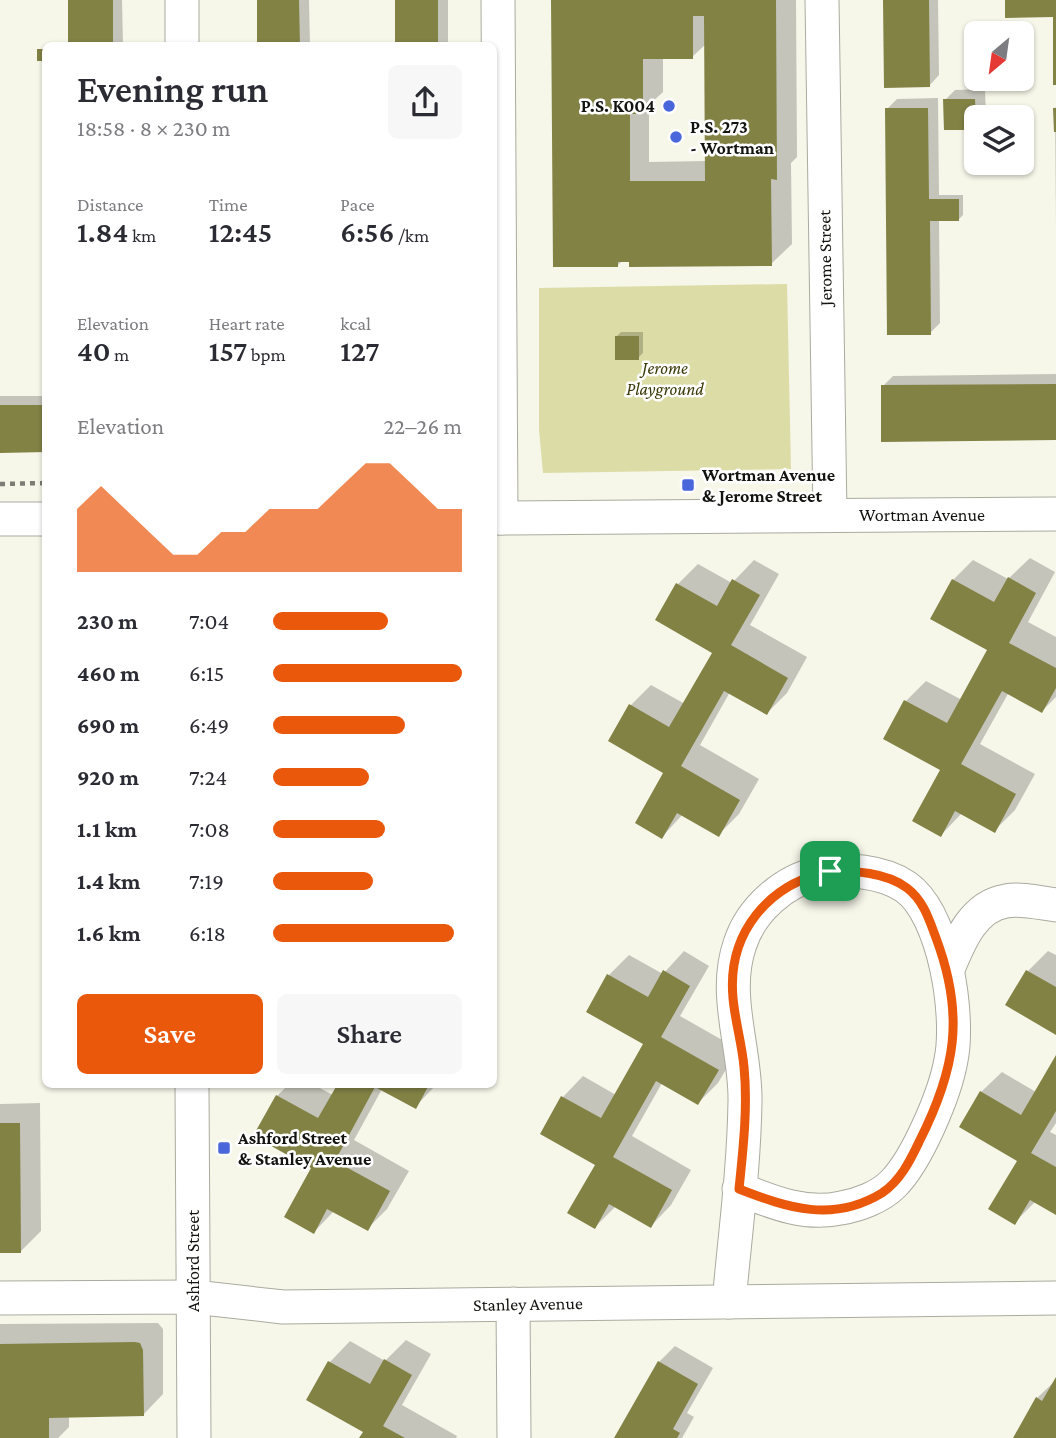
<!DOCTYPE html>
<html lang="en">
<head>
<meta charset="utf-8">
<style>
	body { margin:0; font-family:"Crimson Pro",serif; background:#f7f7f7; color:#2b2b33; height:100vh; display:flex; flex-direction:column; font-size:26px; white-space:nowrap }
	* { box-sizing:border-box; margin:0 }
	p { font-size:23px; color:#7c7c81 }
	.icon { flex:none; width:38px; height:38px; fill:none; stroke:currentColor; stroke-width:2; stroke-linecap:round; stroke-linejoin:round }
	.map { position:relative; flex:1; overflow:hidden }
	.sheet { position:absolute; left:42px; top:42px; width:455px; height:1046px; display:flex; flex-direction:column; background:#fff; border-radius:10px; box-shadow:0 2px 5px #0004 }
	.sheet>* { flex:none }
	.needle { width:46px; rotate:209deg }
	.controls { position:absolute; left:964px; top:21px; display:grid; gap:14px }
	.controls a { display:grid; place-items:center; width:70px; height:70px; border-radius:10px; background:#fff; box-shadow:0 2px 5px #0004; font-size:35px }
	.pin { position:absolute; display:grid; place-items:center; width:60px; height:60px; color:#fff; margin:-30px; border-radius:14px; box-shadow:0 4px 10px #0006 }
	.round { display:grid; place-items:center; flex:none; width:74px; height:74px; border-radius:10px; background:#f7f7f7 }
	.overview { display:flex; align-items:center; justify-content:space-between; height:119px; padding:0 35px }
	h1 { font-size:38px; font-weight:600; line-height:52px }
	.metrics { display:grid; grid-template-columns:repeat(3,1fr); gap:10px; height:119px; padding:7px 35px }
	.metrics div { display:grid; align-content:center }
	.metrics b { font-size:30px; font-weight:600 }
	.metrics small { font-size:19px; font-weight:400 }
	.metrics p { font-size:19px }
	.chart { height:196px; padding:14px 35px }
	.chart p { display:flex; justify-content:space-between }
	.chart svg { width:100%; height:126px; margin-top:7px; fill:#ea580c; opacity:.7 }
	.cta { display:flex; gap:14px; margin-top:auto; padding:14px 35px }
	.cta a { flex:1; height:80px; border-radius:10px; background:#ea580c; color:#fff; font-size:28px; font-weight:600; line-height:80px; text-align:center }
	.cta a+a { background:#f7f7f7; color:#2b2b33 }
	ul { padding:0 35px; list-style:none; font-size:23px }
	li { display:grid; grid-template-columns:112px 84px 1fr; align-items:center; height:52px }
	li i { height:18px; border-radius:9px; background:#ea580c }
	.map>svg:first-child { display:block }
	.green { fill:#dcdca7 }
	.shadow { fill:#0003; fill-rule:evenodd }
	.building { fill:#828245; fill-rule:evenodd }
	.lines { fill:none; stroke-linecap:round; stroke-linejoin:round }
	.minor-casing { stroke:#aaab9f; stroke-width:35 }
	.path { stroke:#7c7d74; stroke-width:4.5; stroke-dasharray:5 5; stroke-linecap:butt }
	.minor { stroke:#fff; stroke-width:33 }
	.route-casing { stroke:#fff; stroke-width:14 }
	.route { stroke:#ea580c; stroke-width:9 }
	.poi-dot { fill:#4967db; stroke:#fff; stroke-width:2.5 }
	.labels { text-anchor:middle; stroke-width:5; stroke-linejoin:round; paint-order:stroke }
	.poi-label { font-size:18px; font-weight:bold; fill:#13140f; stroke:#fff; text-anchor:start }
	.street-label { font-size:18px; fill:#13140f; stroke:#fff }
	.park-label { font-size:18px; font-style:italic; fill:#3a3907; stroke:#fff }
</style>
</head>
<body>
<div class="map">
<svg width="1056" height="1438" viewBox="0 0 1056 1438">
	<rect width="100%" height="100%" fill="#f6f6e9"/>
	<polygon class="green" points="787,284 791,469 543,473 539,430 539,288"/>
	<g class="shadow">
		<polygon points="69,0 122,0 123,46 69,46"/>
		<polygon points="259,0 309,0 310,46 259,46"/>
		<polygon points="396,0 448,0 448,43 450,46 397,46"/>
		<path d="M553 0H796L797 157 791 163 792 244 771 264 631 260H623L618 265ZM706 44 707 161 649 162V105L663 92V57H692Z"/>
		<polygon points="885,0 938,0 939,75 929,86"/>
		<polygon points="985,89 986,117 976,117 975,128 945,100 955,90"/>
		<polygon points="938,98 939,195 963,195 963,215 958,220 939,220 940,323 930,333 887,109 897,99"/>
		<polygon points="1056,107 1056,229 1055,108"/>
		<polygon points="621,332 643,332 643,353 638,358 616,337"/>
		<polygon points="1056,374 1056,439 883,386 893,376"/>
		<rect x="0" y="396" width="46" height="55"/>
		<polygon points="1030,558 1055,572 1028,622 1056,637 1056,697 1042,711 1009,692 980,744 1035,774 1015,810 994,831 962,813 941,835 943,769 885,738 906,701 926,681 962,700 989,650 953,580 973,560 1008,579"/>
		<polygon points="754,560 779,574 750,625 807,657 787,693 767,713 730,692 700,745 759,779 739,814 719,834 683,814 662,837 666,772 610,741 631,705 651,685 685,704 714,652 678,584 698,564 732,583"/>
		<polygon points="684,951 709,966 680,1016 738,1049 718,1083 698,1103 662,1083 632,1136 691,1170 671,1205 651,1226 616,1206 595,1227 597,1164 542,1133 563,1097 583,1076 616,1095 645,1043 609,975 629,955 663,974"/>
		<polygon points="1048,951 1056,955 1056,1033 1008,1005 1028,971"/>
		<polygon points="1056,1059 1056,1123 1050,1132 1056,1135 1056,1213 1036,1201 1014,1223 1019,1160 981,1092 1002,1072 1036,1092"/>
		<polygon points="288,1085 314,1085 333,1095 339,1085 436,1085 415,1107 382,1089 354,1140 409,1171 387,1209 367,1229 334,1211 314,1232 314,1167 277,1096"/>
		<polygon points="40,1103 41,1231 21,1251 0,1251 0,1104"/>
		<polygon points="158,1323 163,1329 163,1394 143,1415 69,1416 69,1427 58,1438 0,1438 0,1324"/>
		<polygon points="406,1340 431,1354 402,1405 457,1436 456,1438 361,1438 365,1431 309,1399 330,1362 350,1341 385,1361"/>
		<polygon points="675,1346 713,1368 687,1413 694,1417 682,1438 616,1438 659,1362"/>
		<polygon points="1056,1380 1056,1438 1015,1438 1037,1398"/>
	</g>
	<g class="building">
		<rect x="68" y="0" width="45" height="46"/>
		<polygon points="257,0 299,0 300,46 257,46"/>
		<rect x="395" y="0" width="43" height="46"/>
		<path d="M551 0H776L777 180 771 179 772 266 629 267V262H618V267H553ZM693 16H704L705 181H630V114H643V59H693Z"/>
		<polygon points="883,0 929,0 930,87 884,88"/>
		<polygon points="1005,0 1056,0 1056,85 1053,85 1053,17 1005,18"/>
		<rect x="37" y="49" width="9" height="12"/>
		<polygon points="943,99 975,99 976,130 944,130"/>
		<polygon points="885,108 928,108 929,199 959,199 959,221 930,221 931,335 887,335"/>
		<polygon points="1053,108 1056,108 1056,132 1054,132"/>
		<rect x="615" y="336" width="24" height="24"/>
		<polygon points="1056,384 1056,440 881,442 881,385"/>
		<polygon points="0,405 46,405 46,452 0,453"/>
		<polygon points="1008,577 1036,593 1009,643 1056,668 1056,688 1042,713 1002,691 961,764 1016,794 995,833 955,811 941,837 912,821 940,770 883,739 904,700 947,723 987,650 930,619 952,579 994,602"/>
		<polygon points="732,579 760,595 731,645 788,678 767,715 724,691 681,766 740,800 719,837 677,813 662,839 635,823 663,773 608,741 629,704 669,727 712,653 655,620 676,583 717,606"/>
		<polygon points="663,970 690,986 661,1037 719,1070 698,1105 656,1081 613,1157 672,1190 651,1228 609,1204 595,1229 567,1213 595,1165 540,1134 561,1096 601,1118 643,1044 586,1012 607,974 648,997"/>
		<polygon points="1026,970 1056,987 1056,1035 1005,1005"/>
		<polygon points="1056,1055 1056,1111 1031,1153 1056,1167 1056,1215 1030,1200 1015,1225 988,1209 1017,1161 959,1127 980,1091 1021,1115"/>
		<polygon points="337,1085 429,1085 416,1109 375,1087 335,1161 390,1191 368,1231 327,1209 314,1234 284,1217 311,1168 253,1136 276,1095 318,1118"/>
		<polygon points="0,1123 20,1123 21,1253 0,1253"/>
		<polygon points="135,1342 140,1343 143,1350 144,1416 49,1418 49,1438 0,1438 0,1344"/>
		<polygon points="384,1359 412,1375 383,1426 405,1438 359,1438 363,1432 306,1400 328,1361 370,1384"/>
		<polygon points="658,1361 698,1384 673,1429 680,1433 677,1438 614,1438"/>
		<polygon points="1056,1377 1056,1438 1013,1438 1036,1397 1042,1401"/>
	</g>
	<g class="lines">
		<g class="minor-casing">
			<g id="minor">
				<polyline points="182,0 182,46"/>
				<polyline points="498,0 501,518"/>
				<polyline points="822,0 830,515"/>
				<polyline points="494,518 1056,514"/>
				<polyline points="0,519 46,519"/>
				<path d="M948 969C959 942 973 906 1006 901 1021 898 1041 903 1056 905"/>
				<polyline points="192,1085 194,1438"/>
				<polyline points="0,1298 194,1297 283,1307 1056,1298"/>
				<path d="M729 1302C735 1235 744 1168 745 1101 746 1049 722 995 740 944 751 910 783 881 819 873 845 868 883 871 906 887 945 915 960 1016 951 1060 945 1094 917 1160 893 1184 880 1197 859 1205 841 1208 805 1216 772 1202 739 1189"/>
				<polyline points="513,1304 514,1438"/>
			</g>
		</g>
		<polyline class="path" points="0,484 46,483"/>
		<use href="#minor" class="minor"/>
	</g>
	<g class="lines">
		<g class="route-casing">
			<path id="route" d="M830 871C854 871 886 872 907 888 923 900 929 919 936 938 965 1015 956 1069 919 1142 910 1161 900 1181 882 1193 833 1223 788 1208 739 1189 743 1150 748 1107 744 1067 742 1044 735 1021 733 998 727 933 768 884 830 871Z"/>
		</g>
		<use href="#route" class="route"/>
	</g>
	<g class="poi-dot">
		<circle cx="669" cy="106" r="7"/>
		<circle cx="676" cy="137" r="7"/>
		<rect x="681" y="478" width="14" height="14" rx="3.5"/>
		<rect x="217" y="1141" width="14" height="14" rx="3.5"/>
	</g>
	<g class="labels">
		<g class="poi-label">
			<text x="655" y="112" text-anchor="end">P.S. K004</text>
			<text x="690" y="133">P.S. 273<tspan x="690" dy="21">- Wortman</tspan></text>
			<text x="702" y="481">Wortman Avenue<tspan x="702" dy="21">&amp; Jerome Street</tspan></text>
			<text x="238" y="1144">Ashford Street<tspan x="238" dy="21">&amp; Stanley Avenue</tspan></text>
		</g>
		<g class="street-label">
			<text transform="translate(825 258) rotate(-91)" y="6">Jerome Street</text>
			<text x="922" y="521">Wortman Avenue</text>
			<text transform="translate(193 1261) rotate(-90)" y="6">Ashford Street</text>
			<text transform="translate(528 1304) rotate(-1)" y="6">Stanley Avenue</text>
		</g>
		<g class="park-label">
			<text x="665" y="374">Jerome<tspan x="665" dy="21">Playground</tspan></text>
		</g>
	</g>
</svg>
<div class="controls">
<a><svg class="needle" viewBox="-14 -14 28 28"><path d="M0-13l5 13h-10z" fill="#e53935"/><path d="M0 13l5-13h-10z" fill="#7c7c81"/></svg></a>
<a><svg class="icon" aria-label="layers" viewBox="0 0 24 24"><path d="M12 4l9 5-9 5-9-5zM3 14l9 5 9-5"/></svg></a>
</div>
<div class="pin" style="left:830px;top:871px;background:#1e9e55"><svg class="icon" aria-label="arrive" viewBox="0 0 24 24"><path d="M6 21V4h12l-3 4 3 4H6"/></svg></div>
<section class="sheet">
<div class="overview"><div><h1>Evening run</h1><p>18:58 · 8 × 230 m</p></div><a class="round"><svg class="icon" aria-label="share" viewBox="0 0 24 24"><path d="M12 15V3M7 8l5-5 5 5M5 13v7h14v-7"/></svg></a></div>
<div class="metrics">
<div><p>Distance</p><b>1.84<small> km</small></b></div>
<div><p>Time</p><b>12:45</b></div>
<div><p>Pace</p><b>6:56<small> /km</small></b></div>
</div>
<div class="metrics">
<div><p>Elevation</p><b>40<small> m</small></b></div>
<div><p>Heart rate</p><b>157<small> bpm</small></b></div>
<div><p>kcal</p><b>127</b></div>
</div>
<div class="chart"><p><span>Elevation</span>22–26 m</p>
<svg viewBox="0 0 160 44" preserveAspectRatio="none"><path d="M0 44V22L10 14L20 22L30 30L40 38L50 38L60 30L70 30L80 22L90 22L100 22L110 14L120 6L130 6L140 14L150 22L160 22V44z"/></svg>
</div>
<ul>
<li><b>230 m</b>7:04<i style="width:61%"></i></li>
<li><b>460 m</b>6:15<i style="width:100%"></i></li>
<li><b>690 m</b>6:49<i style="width:70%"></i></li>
<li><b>920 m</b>7:24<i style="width:51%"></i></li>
<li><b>1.1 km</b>7:08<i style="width:59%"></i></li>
<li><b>1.4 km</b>7:19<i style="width:53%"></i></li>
<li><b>1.6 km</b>6:18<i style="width:96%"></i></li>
</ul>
<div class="cta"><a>Save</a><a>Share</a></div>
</section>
</div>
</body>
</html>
